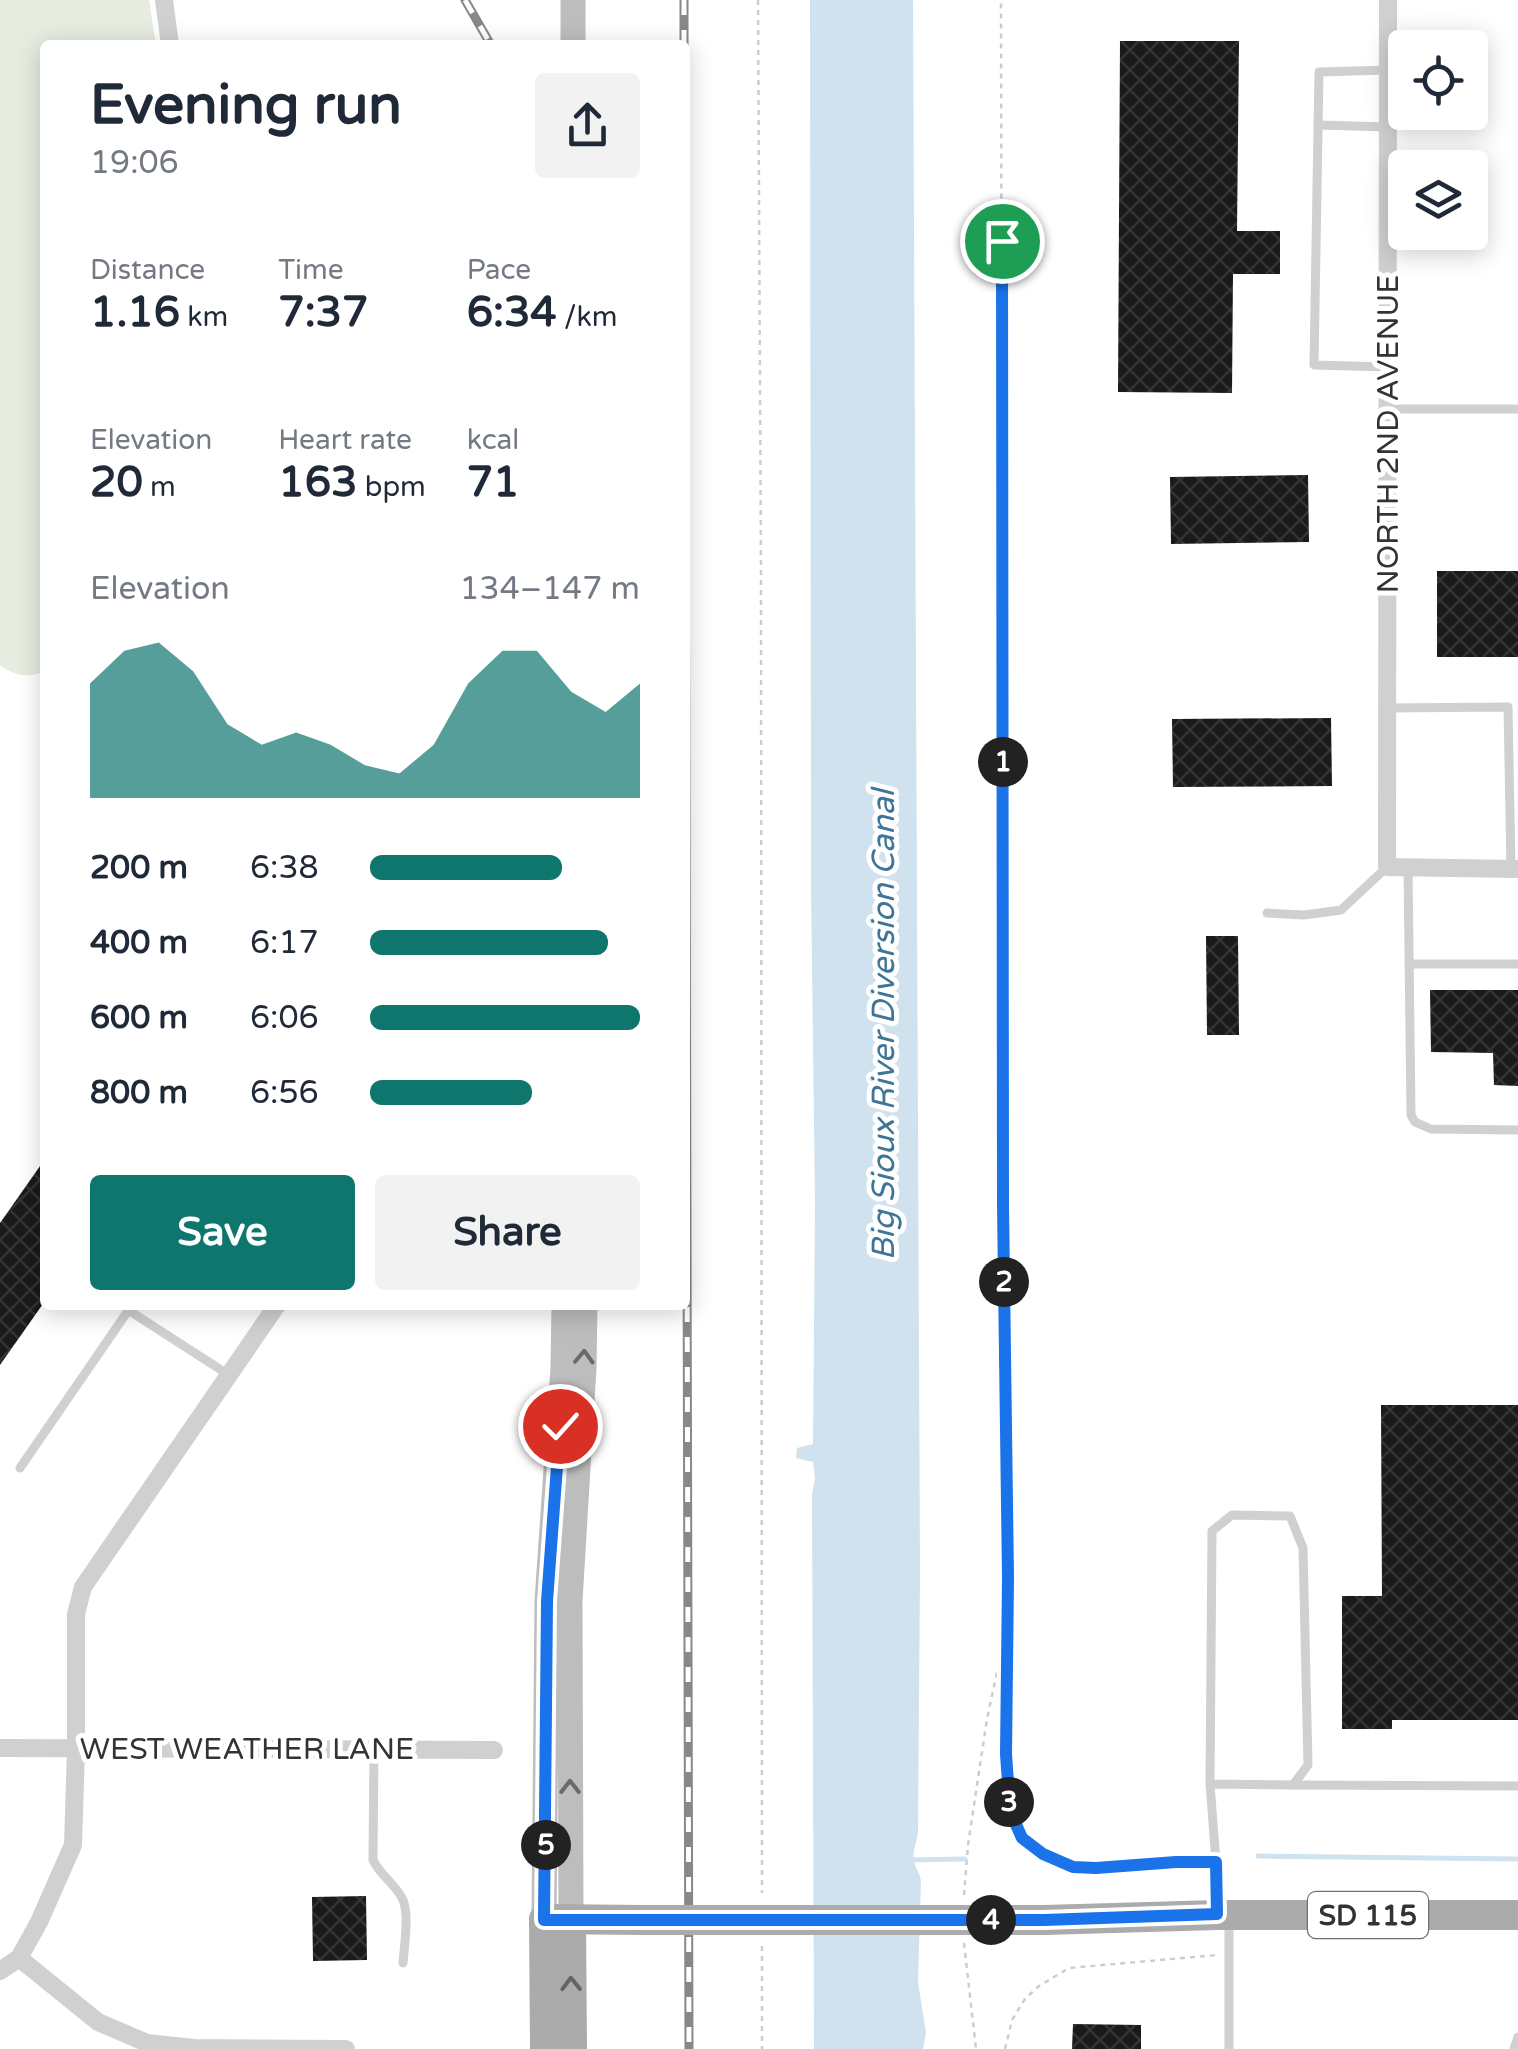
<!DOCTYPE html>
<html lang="en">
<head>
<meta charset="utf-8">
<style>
	body { margin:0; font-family:"Varela Round",sans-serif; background:#f2f2f3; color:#1f2937; height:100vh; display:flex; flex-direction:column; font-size:38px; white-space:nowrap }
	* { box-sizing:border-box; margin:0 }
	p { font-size:32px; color:#747a83 }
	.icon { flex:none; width:55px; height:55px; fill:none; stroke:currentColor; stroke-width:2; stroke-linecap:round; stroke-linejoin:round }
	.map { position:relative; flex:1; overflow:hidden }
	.side { position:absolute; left:40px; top:40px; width:650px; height:1270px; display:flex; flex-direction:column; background:#fff; border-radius:10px; box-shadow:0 5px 25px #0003 }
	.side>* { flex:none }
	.tools { position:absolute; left:1388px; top:30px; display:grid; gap:20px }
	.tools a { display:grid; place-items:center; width:100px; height:100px; border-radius:10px; background:#fff; box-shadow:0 5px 25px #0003; font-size:50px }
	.pin { position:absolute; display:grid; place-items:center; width:85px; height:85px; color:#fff; margin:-42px; border:5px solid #fff; border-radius:50%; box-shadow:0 2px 10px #0007 }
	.km { position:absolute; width:50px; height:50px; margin:-25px; border-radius:50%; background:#222; color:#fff; font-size:28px; line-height:50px; text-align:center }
	.round { display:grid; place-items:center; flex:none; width:105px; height:105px; border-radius:10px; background:#f2f2f3 }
	.summary { display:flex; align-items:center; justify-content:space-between; height:170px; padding:0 50px }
	h1 { font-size:55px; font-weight:800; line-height:75px }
	.stats { display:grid; grid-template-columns:repeat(3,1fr); gap:15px; height:170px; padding:10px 50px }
	.stats div { display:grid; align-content:center }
	.stats b { font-size:42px; font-weight:800 }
	.stats small { font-size:28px; font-weight:400 }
	.stats p { font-size:28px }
	.chart { height:280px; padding:20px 50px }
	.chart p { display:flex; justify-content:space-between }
	.chart svg { width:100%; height:180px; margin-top:10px; fill:#0f766e; opacity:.7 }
	.cta { display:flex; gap:20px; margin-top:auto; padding:20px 50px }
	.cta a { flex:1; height:115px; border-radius:10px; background:#0f766e; color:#fff; font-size:40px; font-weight:800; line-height:115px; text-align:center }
	.cta a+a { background:#f2f2f3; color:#1f2937 }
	ul { padding:0 50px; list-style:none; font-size:32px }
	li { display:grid; grid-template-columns:160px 120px 1fr; align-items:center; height:75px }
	li i { height:25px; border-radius:12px; background:#0f766e }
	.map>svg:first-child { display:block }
	.grass { fill:#e6ecdf }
	.water { fill:#cfe2ee }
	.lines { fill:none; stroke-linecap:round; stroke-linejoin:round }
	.stream { stroke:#cfe2ee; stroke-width:5 }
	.building { fill:url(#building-cross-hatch) }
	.path { stroke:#cdcdcd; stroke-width:2.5; stroke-dasharray:5 5; stroke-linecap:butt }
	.lane { stroke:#d0d0d0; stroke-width:9 }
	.street { stroke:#d0d0d0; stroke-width:18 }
	.secondary { stroke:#bdbdbd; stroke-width:25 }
	.primary { stroke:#ababab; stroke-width:30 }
	.rail-casing { stroke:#888; stroke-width:9 }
	.rail { stroke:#fff; stroke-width:5; stroke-dasharray:15; stroke-linecap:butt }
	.primary-bridge { stroke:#ababab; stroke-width:30 }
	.oneway { stroke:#6a6a6a }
	.oneway2 { stroke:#636363 }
	.route-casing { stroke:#fff; stroke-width:20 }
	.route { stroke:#1a73e8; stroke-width:12 }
	.labels { text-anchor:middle; stroke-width:10; stroke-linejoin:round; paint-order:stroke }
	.shield { fill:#fff; stroke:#707070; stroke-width:2.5 }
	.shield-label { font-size:28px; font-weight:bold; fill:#333 }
	.street-label { font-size:30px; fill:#333; stroke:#fff }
	.water-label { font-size:32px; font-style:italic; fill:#3f7597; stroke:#fff }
</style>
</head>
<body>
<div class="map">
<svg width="1518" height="2049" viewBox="0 0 1518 2049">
	<defs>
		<pattern id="building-cross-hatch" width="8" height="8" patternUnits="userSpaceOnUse" patternTransform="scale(2.5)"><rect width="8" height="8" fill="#1a1a1a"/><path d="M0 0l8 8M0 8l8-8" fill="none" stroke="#333"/></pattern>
	</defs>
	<rect width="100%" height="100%" fill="#fff"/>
	<path class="grass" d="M0 0H149L156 45H45V671C29 679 13 675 0 665Z"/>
	<path class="water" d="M810 0H913L920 1573 918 1832C917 1842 912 1851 914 1861 915 1868 920 1873 921 1881L918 1982 926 2033 923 2049H814L812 1494 815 1479 813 1462 796 1458 797 1448 813 1444 815 1203 811 886Z"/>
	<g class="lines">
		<g class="stream">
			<polyline points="1258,1856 1518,1859"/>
			<polyline points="908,1860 965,1859"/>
		</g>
	</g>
	<g class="building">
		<polygon points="1120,41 1239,41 1237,231 1280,231 1280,274 1233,274 1232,393 1118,392"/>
		<polygon points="1308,475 1309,542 1171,544 1170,477"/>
		<rect x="1437" y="571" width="81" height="86"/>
		<polygon points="1331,718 1332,786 1173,787 1172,719"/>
		<polygon points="1206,936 1238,936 1239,1035 1207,1035"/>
		<polygon points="1430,990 1518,990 1518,1086 1494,1085 1493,1053 1431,1052"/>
		<polygon points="45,1159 45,1301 0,1365 0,1223"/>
		<polygon points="1381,1405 1518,1405 1518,1720 1392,1720 1392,1729 1342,1729 1342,1596 1382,1596"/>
		<polygon points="366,1896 367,1960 313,1961 312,1897"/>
		<polygon points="1073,2024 1141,2025 1141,2049 1072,2049"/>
	</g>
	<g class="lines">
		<g class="path">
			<polyline points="758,0 761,575 762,1893"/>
			<path d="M1005 1640C1005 1682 997 1808 1022 1838 1032 1850 1062 1864 1076 1867 1110 1874 1163 1862 1200 1862"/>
			<polyline points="964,1895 968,1845 987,1719 1005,1634 1008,1578 1003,1205 1001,0"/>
			<polyline points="964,1943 976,2049"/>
			<polyline points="762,1946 762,2049"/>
			<polyline points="1005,2049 1012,2020 1025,1999 1039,1986 1069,1968 1217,1955"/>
		</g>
		<g class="lane">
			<polyline points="1318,125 1388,127"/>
			<polyline points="1388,367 1314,365 1319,72 1388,70"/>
			<polyline points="1388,409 1518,409"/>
			<polyline points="1387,708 1508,707 1511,868"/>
			<polyline points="1408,868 1411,1115 1415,1122 1431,1129 1518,1130"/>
			<polyline points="1267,913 1304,915 1341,910 1387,867"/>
			<polyline points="1409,964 1518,964"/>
			<polyline points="128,1310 229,1375"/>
			<polyline points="20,1468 132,1305"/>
			<path d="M374 1750 373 1860C380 1875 395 1884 402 1898 410 1912 404 1948 403 1963"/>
			<polyline points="1210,1784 1293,1785 1308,1765 1303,1548 1290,1516 1232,1515 1212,1531 1210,1784 1216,1862 1217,1912"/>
			<polyline points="1293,1785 1518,1786"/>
			<polyline points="1229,1922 1229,2049"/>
			<polyline points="1514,2049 1518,2037"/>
		</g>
		<g class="street">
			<polyline points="164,0 170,45"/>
			<polyline points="1388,0 1387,867 1518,869"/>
			<polyline points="0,1748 494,1750"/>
			<polyline points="19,1958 98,2022 147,2043 194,2048 346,2049"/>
			<polyline points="0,1971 19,1958 39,1922 73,1845 76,1749 76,1614 83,1587 277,1305"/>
		</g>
		<g class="secondary">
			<polyline points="573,0 573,45"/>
			<polyline points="544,1919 547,1601 563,1368 564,1305"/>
			<polyline points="571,1919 570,1601 584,1368 585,1305"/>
		</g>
		<g class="primary">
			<polyline points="571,1919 572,2049"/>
			<polyline points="1044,1920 1217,1915 1518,1915"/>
			<polyline points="545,2049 544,1919 644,1920"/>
		</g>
		<g class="rail-casing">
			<g id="rail">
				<polyline points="465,0 491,45"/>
				<polyline points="684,0 684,45"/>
				<polyline points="685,437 689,2049"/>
			</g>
		</g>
		<use href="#rail" class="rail"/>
		<polyline class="primary-bridge" points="644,1920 1044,1920"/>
	</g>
	<defs><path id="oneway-chevron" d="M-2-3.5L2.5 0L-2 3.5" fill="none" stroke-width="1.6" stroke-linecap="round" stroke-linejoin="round" transform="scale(2.5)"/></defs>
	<g class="oneway">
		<use href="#oneway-chevron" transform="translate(584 1357) rotate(-88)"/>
		<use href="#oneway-chevron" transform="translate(570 1787) rotate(-90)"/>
	</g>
	<use class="oneway2" href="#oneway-chevron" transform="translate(571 1984) rotate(-91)"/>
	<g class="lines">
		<g class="route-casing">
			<polyline id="route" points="560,1426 547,1601 544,1920 1044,1920 1217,1914 1216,1862 1176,1862 1096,1868 1073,1867 1043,1854 1022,1838 1010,1811 1006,1754 1008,1578 1003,1205 1002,241"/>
		</g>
		<use href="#route" class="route"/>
	</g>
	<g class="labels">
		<rect class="shield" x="1308" y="1892" width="120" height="46" rx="8"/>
		<g class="shield-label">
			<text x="1368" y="1925">SD 115</text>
		</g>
		<g class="street-label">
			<text transform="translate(1388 434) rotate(-90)" y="10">NORTH 2ND AVENUE</text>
			<text x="247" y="1759">WEST WEATHER LANE</text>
		</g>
		<g class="water-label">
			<text transform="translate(883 1025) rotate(-90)" y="11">Big Sioux River Diversion Canal</text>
		</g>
	</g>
</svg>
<div class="tools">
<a><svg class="icon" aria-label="locate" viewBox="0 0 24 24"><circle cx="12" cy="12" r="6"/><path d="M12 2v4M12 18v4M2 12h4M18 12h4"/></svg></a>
<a><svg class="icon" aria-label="layers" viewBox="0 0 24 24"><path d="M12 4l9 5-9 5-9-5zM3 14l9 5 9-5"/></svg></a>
</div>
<div class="pin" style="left:1002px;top:241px;background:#1e9e55"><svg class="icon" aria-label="arrive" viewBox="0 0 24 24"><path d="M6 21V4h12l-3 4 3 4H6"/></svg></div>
<div class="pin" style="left:560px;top:1426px;background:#d93025"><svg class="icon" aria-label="check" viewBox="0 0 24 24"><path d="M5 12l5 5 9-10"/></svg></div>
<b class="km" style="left:1003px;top:762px">1</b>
<b class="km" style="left:1004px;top:1282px">2</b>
<b class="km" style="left:1009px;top:1802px">3</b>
<b class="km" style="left:991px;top:1920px">4</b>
<b class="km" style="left:546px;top:1845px">5</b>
<section class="side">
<div class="summary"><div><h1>Evening run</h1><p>19:06</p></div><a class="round"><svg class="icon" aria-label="share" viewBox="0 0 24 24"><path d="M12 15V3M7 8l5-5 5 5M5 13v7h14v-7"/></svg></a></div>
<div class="stats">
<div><p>Distance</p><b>1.16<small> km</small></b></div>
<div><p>Time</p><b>7:37</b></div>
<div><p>Pace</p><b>6:34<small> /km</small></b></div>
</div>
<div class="stats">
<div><p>Elevation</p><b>20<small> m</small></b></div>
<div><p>Heart rate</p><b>163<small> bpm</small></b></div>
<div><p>kcal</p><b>71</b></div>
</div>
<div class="chart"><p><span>Elevation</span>134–147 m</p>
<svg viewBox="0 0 160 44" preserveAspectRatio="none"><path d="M0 44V16L10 8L20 6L30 13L40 26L50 31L60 28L70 31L80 36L90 38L100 31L110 16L120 8L130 8L140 18L150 23L160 16V44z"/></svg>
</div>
<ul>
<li><b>200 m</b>6:38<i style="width:71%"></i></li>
<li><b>400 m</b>6:17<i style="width:88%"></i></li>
<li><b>600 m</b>6:06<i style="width:100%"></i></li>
<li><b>800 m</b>6:56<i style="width:60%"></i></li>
</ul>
<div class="cta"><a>Save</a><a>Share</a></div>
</section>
</div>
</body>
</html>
